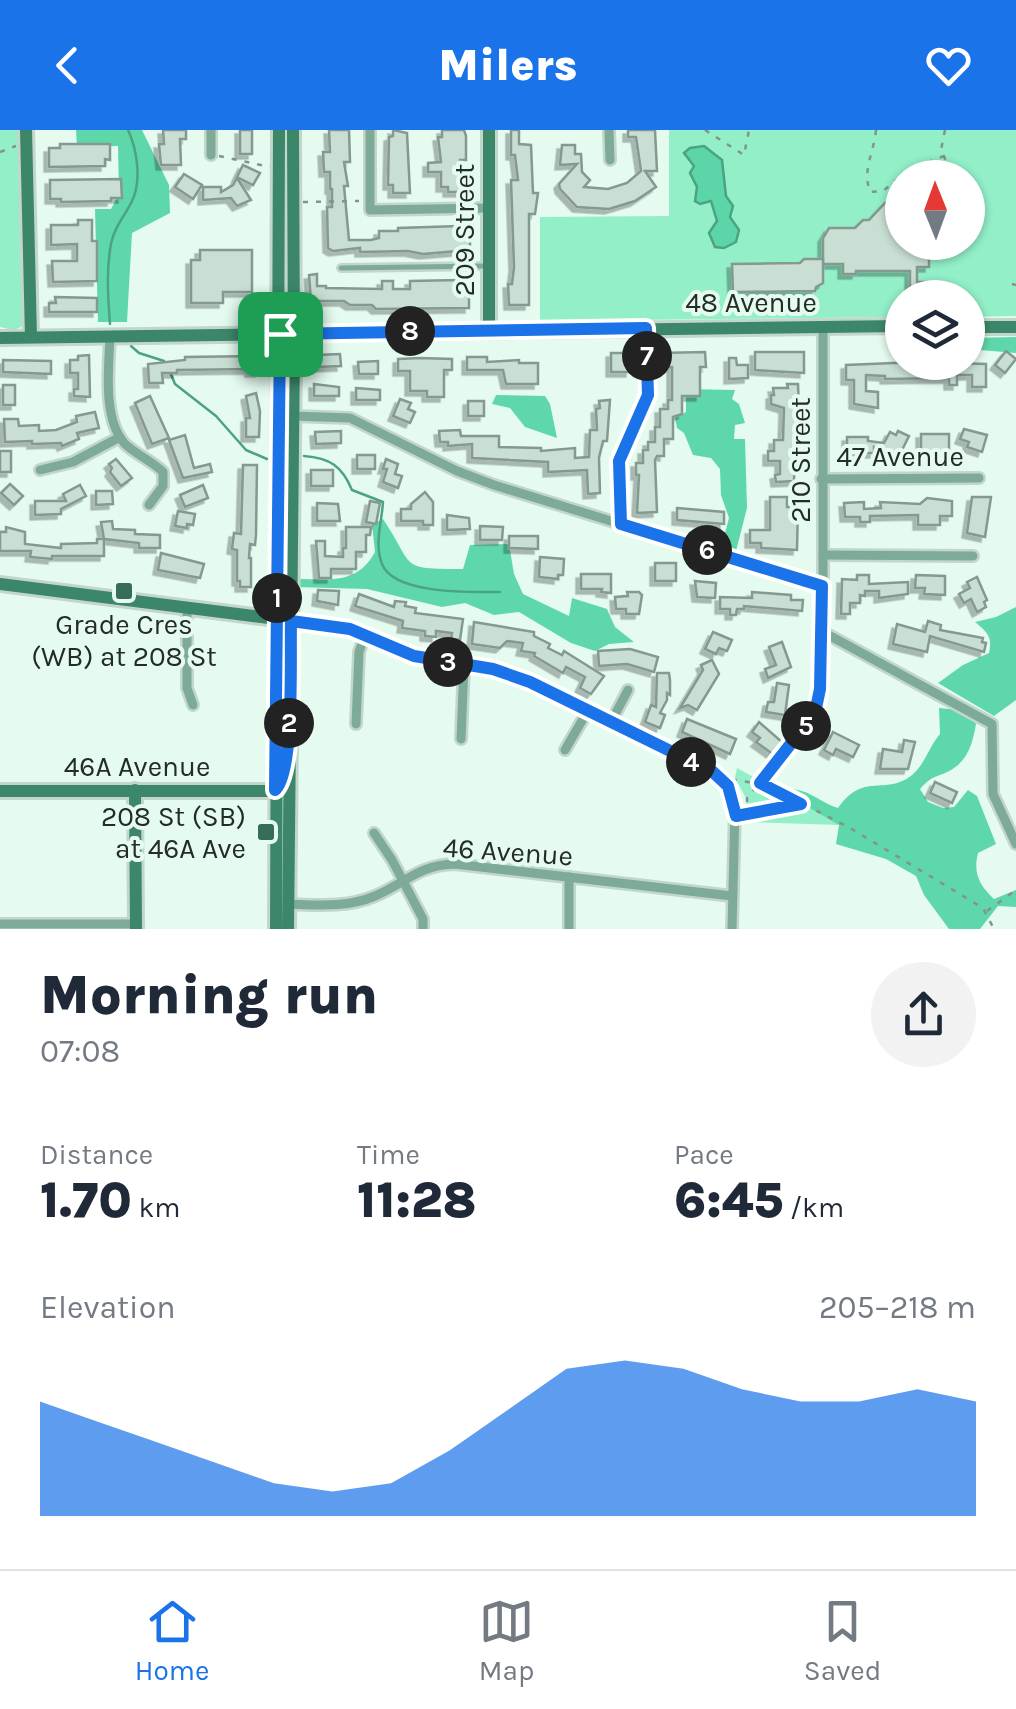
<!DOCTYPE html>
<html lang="en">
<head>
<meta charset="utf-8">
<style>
	body { margin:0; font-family:Karla,sans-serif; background:#f2f2f3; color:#1f2937; height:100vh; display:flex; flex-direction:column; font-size:38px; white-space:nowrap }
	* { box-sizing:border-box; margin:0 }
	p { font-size:32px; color:#747a83 }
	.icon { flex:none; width:55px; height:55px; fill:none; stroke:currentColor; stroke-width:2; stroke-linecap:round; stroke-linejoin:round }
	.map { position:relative; height:799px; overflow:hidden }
	.sheet { display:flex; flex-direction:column; background:#fff; flex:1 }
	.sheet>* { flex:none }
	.needle { width:65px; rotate:359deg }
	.controls { position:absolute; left:885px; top:30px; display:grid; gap:20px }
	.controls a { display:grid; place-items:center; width:100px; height:100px; border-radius:50%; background:#fff; box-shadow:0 2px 8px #0004; font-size:50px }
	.pin { position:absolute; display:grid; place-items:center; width:85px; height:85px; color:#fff; margin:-42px; border-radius:20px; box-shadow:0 5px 15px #0006 }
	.km { position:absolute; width:50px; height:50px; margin:-25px; border-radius:50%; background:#222; color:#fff; font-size:28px; line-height:50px; text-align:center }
	.round { display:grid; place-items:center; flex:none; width:105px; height:105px; border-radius:52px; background:#f2f2f3 }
	.headline { display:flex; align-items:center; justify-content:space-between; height:170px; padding:0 40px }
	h1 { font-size:55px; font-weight:800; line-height:75px }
	.stats { display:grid; grid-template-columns:repeat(3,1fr); gap:15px; height:170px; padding:10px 40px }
	.stats div { display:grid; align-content:center }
	.stats b { font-size:50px; font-weight:800 }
	.stats small { font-size:28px; font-weight:400 }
	.stats p { font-size:28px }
	.chart { height:280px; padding:20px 40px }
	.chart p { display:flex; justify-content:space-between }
	.chart svg { width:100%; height:180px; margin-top:10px; fill:#1a73e8; opacity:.7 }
	header { display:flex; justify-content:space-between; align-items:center; height:130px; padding:0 40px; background:#1a73e8; color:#fff; font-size:45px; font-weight:800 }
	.menu { display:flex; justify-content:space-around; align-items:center; height:140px; border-top:2px solid #e0e1e3; background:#fff; font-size:28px; color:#747a83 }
	.menu a { display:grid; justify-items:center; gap:5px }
	.menu .current { color:#1a73e8 }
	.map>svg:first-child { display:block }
	.green { fill:#92efc8; fill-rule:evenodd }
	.forest { fill:#5ed8aa }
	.water { fill:#5cd6a8; stroke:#4ba382; stroke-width:2.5 }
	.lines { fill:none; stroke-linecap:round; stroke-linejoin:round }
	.stream { stroke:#4ba382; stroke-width:2.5 }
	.building { fill:#c9dfd4; stroke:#84998f; stroke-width:2.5; filter:url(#shadow) }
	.lane-casing { stroke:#c2d6cc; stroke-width:10 }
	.street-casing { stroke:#c2d6cc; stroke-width:14 }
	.secondary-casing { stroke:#c2d6cc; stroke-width:18 }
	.path { stroke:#84938c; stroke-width:2.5; stroke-dasharray:5 8; stroke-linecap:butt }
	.lane { stroke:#7dab97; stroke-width:5 }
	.street { stroke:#7dab97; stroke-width:9 }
	.secondary { stroke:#3c876a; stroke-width:12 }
	.route-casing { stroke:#fff; stroke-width:20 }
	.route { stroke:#1a73e8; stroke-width:12 }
	.poi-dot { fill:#346e57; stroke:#e5fbf0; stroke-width:4 }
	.labels { text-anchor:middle; stroke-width:8; stroke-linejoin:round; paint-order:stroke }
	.street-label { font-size:28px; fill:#242c28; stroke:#e5fbf0 }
	.poi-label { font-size:28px; fill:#242c28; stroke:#e5fbf0 }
</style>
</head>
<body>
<header><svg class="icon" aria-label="back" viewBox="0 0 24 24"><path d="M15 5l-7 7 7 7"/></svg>Milers<svg class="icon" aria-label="heart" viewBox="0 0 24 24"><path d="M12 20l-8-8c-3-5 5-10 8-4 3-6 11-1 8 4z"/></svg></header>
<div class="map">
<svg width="1016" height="799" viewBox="0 0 1016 799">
	<defs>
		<filter id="shadow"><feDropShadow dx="-4.5" dy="4.5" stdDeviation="0" flood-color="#0004"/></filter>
	</defs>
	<rect width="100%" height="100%" fill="#e5fbf0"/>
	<g class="green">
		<polygon points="0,0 19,0 25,184 23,196 14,200 0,197"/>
		<path d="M669 0H1016V186L968 187V168H902V187L540 191V87L669 86ZM902 48H968V112H902Z"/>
		<polygon points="737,638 840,695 747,692 746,668 735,648"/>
	</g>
	<g class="forest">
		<polygon points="76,0 142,0 169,55 170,83 132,103 127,192 98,192 95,79 111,79 119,64 118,16 77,17"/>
		<polygon points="1016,207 1016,223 968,219 968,208"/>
		<polygon points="686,259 735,260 732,269 739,274 745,293 735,295 734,309 745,309 747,378 736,421 721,418 729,388 721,365 720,339 711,328 693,325 684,303 677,298 675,288 686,282"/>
		<polygon points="496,265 545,266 550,274 557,308 525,297 510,278 492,274"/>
		<path d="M383 389C416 438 397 439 463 439L470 415 509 414 514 444 523 464 569 486 572 468 607 479 615 497 634 512 609 514 595 521 571 513 519 482 494 485 465 473 442 477 367 459 295 457 296 449C330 449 357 455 375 422L372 394Z"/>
		<path d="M1016 477V570L994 586 938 553 963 535 989 523C993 507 987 502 975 492L996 487Z"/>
		<path d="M939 578 969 581 976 594C973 611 969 628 954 638 940 648 935 642 920 659L928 672 943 678 954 677 968 660 977 666 996 714 978 723C973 743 979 755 994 769L1016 760V777L998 776 980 799H949L924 765 916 746 886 729 836 714 839 695 787 665 791 659C810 660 821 673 838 678 863 643 882 664 908 648 924 638 928 618 940 604Z"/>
	</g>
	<polygon class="water" points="704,16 722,30 726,66 733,76 730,87 739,100 736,112 724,118 715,117 709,103 717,91 711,71 700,74 695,71 697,57 690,43 694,36 684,23 690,18"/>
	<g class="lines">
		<g class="stream">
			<path d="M110 194C108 168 106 140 111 114 114 97 125 86 132 71 142 51 137 19 128 0"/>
			<polyline points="131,216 139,223 164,231"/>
			<polyline points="170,242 175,254 216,286 246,320 267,329"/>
			<path d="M304 326C330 328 342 336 352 360L383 372C382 391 374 414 382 434 394 465 473 462 500 462"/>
		</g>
	</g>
	<g class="building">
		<polygon points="163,0 186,0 186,9 180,9 181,35 161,35 159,14 164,14"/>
		<rect x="240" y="0" width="12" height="24"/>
		<polygon points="329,0 349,0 350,32 344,32 348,56 344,56 349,110 371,110 379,108 379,101 398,101 398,98 460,96 470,99 470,120 423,124 408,121 360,122 360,118 333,121 328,118 327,77 332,77 332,59 330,59 330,42 324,42 323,22 330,22"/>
		<polygon points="393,0 407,3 410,63 393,63 393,55 388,55 389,7 393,6"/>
		<polygon points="442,0 464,0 466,6 466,30 460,30 460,45 465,44 462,62 448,62 448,57 441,57 441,42 428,42 428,33 441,32 438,7 442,7"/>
		<polygon points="511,0 519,0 519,14 531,15 533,63 538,63 535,84 529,84 529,175 509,175 508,154 512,154 514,137 511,50 518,50 515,25 511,25"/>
		<polygon points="628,0 655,0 657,41 645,41 656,57 635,71 609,79 577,77 560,59 559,54 577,34 560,35 562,15 575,15 575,24 581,24 582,42 590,50 584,57 608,59 627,53 641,41 636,7 628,7"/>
		<polygon points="60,14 110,14 110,30 105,29 105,36 49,37 49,18 60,18"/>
		<polygon points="243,35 260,43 253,55 237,47"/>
		<polygon points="184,44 202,55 193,69 175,57"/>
		<polygon points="237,48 251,70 237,76 231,68 203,70 203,57 221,57 221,62 233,55"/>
		<polygon points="121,49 122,68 111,68 111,71 61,72 61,69 50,69 50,50"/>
		<polygon points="894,71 902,76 902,112 921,112 929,119 929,137 917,137 917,152 942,152 943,164 910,166 910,141 856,141 856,144 843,144 843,134 823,134 823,108 829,98 855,98 863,90 869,90 885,73"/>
		<polygon points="78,90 92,90 92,111 97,111 97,151 53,152 52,131 77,131 77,114 51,115 51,95 78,95"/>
		<polygon points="200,120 252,120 252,162 223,162 223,173 191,173 191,130 200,130"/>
		<polygon points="804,129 823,129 823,153 816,157 815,161 733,162 732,134 800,133"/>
		<polygon points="317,144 317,156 326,156 326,158 382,159 382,151 393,151 393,159 410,159 410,151 461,150 461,155 469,158 469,178 376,179 372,175 350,175 344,171 311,171 309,145"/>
		<polygon points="55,167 97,168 97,182 49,182 49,173 56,173"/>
		<polygon points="1006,221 1016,229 1005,243 995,235"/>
		<polygon points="705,222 706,237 700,237 700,266 682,266 682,284 673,287 673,309 664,309 664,326 657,326 655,330 657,382 637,383 639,345 636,345 636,333 643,333 643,320 648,320 648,312 655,312 655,297 660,297 660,279 668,279 668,270 672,270 672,237 660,238 660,223"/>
		<polygon points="755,222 804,222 804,243 755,240"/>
		<rect x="611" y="223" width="19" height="19"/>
		<polygon points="340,224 341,236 317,237 317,225"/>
		<polygon points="89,225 90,267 74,266 74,259 78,259 78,243 70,243 70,230 78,230 78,226"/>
		<polygon points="258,226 259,242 250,242 250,239 177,240 177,243 162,243 163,253 149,253 148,234 185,230 185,227"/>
		<polygon points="467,227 487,227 487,232 519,230 519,233 538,233 538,254 506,254 503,240 467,240"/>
		<polygon points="420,228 452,229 452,240 444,240 444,267 427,267 427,261 410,261 410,241 398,241 398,229"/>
		<polygon points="729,228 736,228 737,235 748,235 748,248 729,249"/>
		<polygon points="3,230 51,231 51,244 3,242"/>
		<polygon points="378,231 378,244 359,244 358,232"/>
		<polygon points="918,232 986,234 986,257 972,257 972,245 957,245 957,255 949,255 949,248 885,249 885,246 866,245 866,261 878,262 878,278 854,274 854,250 846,250 846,235"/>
		<polygon points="314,254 339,257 339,266 314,266"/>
		<polygon points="787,254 798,254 800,305 796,305 794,351 776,352 775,345 780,344 780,331 768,331 768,321 774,321 774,310 783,310 784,278 771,274 771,265 774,265 773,258 788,258"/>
		<rect x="3" y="255" width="12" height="20"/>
		<polygon points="356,258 380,260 380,270 356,270"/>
		<polygon points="256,263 260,281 259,307 246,307 246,288 250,288 246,266"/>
		<polygon points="150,266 169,308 152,314 135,273"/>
		<polygon points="400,269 411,273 408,279 415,282 410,293 393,286"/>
		<polygon points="610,270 607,311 603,311 599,328 600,363 588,364 587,340 548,342 548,332 472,328 472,314 448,316 448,312 440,312 439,301 460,300 461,306 499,306 499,317 541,318 541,321 575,318 575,328 589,327 590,300 597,300 596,279 600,278 599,271"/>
		<rect x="468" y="271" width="16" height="15"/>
		<polygon points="95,282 99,298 77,303 79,309 62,316 61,313 32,314 32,311 5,312 4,289 18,289 19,296 39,295 39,301 56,300 77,292 76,286"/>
		<polygon points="964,299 987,305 982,322 967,317 969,312 960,309"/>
		<polygon points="341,301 341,313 316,314 315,302"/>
		<polygon points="898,301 909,306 898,328 874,317 874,323 847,323 847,307 868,307 868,311 884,313 890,302 896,305"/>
		<rect x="921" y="304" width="28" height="18"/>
		<polygon points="185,305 194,338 210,334 212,342 183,348 169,310"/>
		<rect x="0" y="321" width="11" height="21"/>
		<rect x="357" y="325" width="18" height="14"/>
		<polygon points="116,329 132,348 121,356 110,342 112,338 109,334"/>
		<polygon points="386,329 398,334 395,344 402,346 398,358 383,352 387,339 383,339"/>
		<polygon points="243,335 257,335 256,405 255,415 250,414 249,428 251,428 251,457 240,457 240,451 237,451 237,420 232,419 234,403 241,404"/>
		<rect x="311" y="340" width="22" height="16"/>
		<polygon points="10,354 23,366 14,375 1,363"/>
		<polygon points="80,355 86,366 61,379 61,384 35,385 35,371 66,371 63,364"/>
		<polygon points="203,355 208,368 185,377 180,365"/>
		<polygon points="96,361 112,361 113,374 96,375"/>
		<polygon points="425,362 433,372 433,395 423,395 423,391 401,391 401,379 411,379 411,374"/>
		<polygon points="770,367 787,367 787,377 798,377 797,420 761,418 761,413 750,413 750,400 770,400"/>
		<polygon points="972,367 991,367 985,407 967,403"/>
		<polygon points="927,368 952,371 952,386 940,386 940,395 918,395 918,385 870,386 870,392 860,392 860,387 845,387 844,373 864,372 864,379 881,378 880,372 920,374"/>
		<polygon points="370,371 380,373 376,394 366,392"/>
		<polygon points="317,373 338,374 340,391 317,391"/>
		<polygon points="677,378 724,382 724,394 677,390"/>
		<polygon points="178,381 195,384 193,395 187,394 187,398 175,396"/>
		<polygon points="447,385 469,388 470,399 447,400"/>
		<polygon points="112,391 113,399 135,400 135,404 160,405 160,418 139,418 139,413 104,409 104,426 52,426 52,429 30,427 31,421 0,421 0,402 6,402 6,397 25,402 25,414 61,418 61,414 97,413 97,409 104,409 101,392"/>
		<polygon points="480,396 503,397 502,410 480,410"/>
		<polygon points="346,397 371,397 370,405 366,405 366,422 356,422 356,439 331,439 331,448 319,448 316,411 325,411 325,426 343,427 343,418 346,418"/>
		<polygon points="509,406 538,406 538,419 509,418"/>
		<polygon points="161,423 204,434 200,448 158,440"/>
		<polygon points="540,427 564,429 563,445 558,445 558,449 539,447"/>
		<rect x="655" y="433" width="21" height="18"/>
		<polygon points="581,444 611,444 611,463 601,462 602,459 581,459"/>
		<polygon points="857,445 869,445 869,454 908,452 908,464 879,468 879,461 865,461 865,466 860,465 860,473 850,473 850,484 841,484 842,449 857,450"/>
		<polygon points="916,445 945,446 945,465 924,464 925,458 915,458"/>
		<polygon points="977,447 987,470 984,472 986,477 977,482 971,469 964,473 959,464 970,458 967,452"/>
		<polygon points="695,451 716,453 715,468 697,467"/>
		<polygon points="318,460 339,461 338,475 317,471"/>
		<polygon points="627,462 639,462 642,465 639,484 626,484 626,479 616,479 615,467 628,466"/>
		<polygon points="752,462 791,465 791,470 803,470 802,481 744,476 744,479 737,479 736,485 730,485 730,479 720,479 720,467 752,468"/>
		<polygon points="359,464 394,477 395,471 406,472 405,476 416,478 415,483 463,489 460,510 451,509 452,503 436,501 436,507 425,506 425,501 402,498 403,491 355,476"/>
		<polygon points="928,491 941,495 940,500 983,508 982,512 986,513 984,522 930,506 927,522 893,514 897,494 925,502"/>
		<polygon points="474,492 534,502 534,506 550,514 548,518 562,525 564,521 604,546 591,564 580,558 585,547 566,537 563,543 534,526 535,523 521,521 523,513 507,511 500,518 472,514"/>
		<polygon points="713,502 732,510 727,521 719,518 716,524 705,519"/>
		<polygon points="782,512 791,537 768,548 765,539 776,535 769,517"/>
		<polygon points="630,519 658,527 654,542 627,534 599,536 598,521"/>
		<polygon points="712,530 719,544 697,580 688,575 680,578 703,540 701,535"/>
		<polygon points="657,543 669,543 670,550 670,565 667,563 667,570 660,583 665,585 660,598 645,592 651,575 656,577"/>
		<polygon points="777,553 789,555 785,585 766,582 768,572 774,572"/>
		<polygon points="687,589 736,609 730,624 682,602"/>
		<polygon points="759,592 783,613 774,625 756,612 760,608 752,602"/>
		<polygon points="833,602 859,615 853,627 836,619 833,625 824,620"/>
		<polygon points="904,610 915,612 908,639 880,639 883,619 902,622"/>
		<polygon points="935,652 957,662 952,673 930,663"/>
	</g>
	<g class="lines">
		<g class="lane-casing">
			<polyline id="lane" points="341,138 488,136"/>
		</g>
		<g class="street-casing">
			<g id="street">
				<polyline points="370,0 370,80 489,78"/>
				<polyline points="609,0 610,30"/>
				<polyline points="211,25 211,0"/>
				<path d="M110 206C109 236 102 289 125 314 137 325 152 331 163 342V356L149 375"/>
				<polyline points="293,286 350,288 457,341 494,355 822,456"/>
				<polyline points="40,340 73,332 120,307"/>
				<polyline points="821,349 979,348"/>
				<polyline points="621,394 619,331 648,265 646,198"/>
				<polyline points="823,425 973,426"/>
				<polyline points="187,477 187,558 193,575"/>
				<polyline points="291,491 350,499 414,526 493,539 530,552 721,648 732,663 735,680 732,799"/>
				<polyline points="823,502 992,594 993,664 1016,714"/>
				<polyline points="815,583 820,559 823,502 823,196"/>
				<polyline points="356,594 359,522 365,505"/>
				<polyline points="610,594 628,560"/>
				<polyline points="461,609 464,534"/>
				<polyline points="565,620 587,582"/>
				<polyline points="374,703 392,730 423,789 423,799"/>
				<path d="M288 774C317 775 347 778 375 766 406 753 418 735 455 734L732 766"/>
				<polyline points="0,794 136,794"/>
				<polyline points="569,799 569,747"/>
			</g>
		</g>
		<g class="secondary-casing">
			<g id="secondary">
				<polyline points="26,0 31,207"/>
				<polyline points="968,197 1016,197"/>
				<polyline points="489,199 489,0"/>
				<polyline points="0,208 902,196"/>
				<polyline points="0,454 277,489"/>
				<polyline points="135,660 136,799"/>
				<polyline points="0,661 275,661"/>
				<polyline points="276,799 279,0"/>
				<polyline points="288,799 294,220 293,0"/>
			</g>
		</g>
		<g class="path">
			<polyline points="705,0 744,25 749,0"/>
			<path d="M876 0C874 23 862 39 870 62L883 61 910 39 944 26"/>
			<polyline points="945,0 941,20 954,48"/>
			<polyline points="0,22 16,16"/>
			<polyline points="219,26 270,37"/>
			<polyline points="303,72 359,71"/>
			<polyline points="968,77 973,84"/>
			<polyline points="1012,154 1016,155"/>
			<polyline points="732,650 765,654 850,698 983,778 994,799"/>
			<polyline points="747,685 747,668 811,589"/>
			<polyline points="747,685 801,674"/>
			<polyline points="987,781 1016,760"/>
		</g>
		<use href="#lane" class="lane"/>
		<use href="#street" class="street"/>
		<use href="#secondary" class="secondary"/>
	</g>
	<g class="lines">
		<g class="route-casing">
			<path id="route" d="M646 198 648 265 619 331 621 394 822 456 820 559 815 583 760 653 801 674 736 686 728 656 713 642 530 552 493 539 414 526 350 499 291 491C290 523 295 644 275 660L280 204Z"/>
		</g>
		<use href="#route" class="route"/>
	</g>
	<g class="poi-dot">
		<rect x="114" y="451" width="20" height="20" rx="5"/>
		<rect x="256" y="692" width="20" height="20" rx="5"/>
	</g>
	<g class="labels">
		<g class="street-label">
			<text transform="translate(464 100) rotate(-90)" y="10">209 Street</text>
			<text x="751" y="182">48 Avenue</text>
			<text x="900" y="336">47 Avenue</text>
			<text transform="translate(800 330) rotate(-90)" y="10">210 Street</text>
			<text x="137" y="646">46A Avenue</text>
			<text transform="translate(508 721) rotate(4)" y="10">46 Avenue</text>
		</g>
		<g class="poi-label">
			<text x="124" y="504">Grade Cres<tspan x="124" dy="32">(WB) at 208 St</tspan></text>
			<text x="246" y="696" text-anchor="end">208 St (SB)<tspan x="246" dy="32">at 46A Ave</tspan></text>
		</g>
	</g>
</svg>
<div class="controls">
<a><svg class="needle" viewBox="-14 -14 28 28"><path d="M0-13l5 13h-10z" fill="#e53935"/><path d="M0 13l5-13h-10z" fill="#747a83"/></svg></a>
<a><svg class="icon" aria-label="layers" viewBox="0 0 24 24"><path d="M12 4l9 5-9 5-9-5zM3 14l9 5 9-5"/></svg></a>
</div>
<div class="pin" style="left:280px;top:204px;background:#1e9e55"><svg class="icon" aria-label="arrive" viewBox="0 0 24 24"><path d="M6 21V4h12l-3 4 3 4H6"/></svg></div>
<b class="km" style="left:277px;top:468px">1</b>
<b class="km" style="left:289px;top:593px">2</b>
<b class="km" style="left:448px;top:532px">3</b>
<b class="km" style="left:691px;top:632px">4</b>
<b class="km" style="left:806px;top:596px">5</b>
<b class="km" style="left:707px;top:420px">6</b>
<b class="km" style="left:647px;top:226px">7</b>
<b class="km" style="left:410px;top:201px">8</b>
</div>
<section class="sheet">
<div class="headline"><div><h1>Morning run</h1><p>07:08</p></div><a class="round"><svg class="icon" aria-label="share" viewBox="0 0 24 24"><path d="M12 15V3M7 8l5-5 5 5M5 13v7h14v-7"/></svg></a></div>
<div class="stats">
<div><p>Distance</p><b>1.70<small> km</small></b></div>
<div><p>Time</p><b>11:28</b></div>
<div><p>Pace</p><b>6:45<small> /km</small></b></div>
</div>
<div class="chart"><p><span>Elevation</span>205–218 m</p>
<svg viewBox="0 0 160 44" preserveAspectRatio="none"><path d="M0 44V16L10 21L20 26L30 31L40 36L50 38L60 36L70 28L80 18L90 8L100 6L110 8L120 13L130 16L140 16L150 13L160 16V44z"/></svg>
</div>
</section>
<nav class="menu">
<a class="current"><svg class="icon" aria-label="home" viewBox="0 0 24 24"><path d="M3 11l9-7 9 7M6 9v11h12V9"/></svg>Home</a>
<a><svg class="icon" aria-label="map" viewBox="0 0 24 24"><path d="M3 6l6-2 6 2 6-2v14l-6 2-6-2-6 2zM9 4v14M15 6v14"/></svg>Map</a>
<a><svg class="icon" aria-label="saved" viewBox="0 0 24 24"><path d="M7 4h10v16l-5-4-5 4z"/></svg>Saved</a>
</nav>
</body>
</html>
